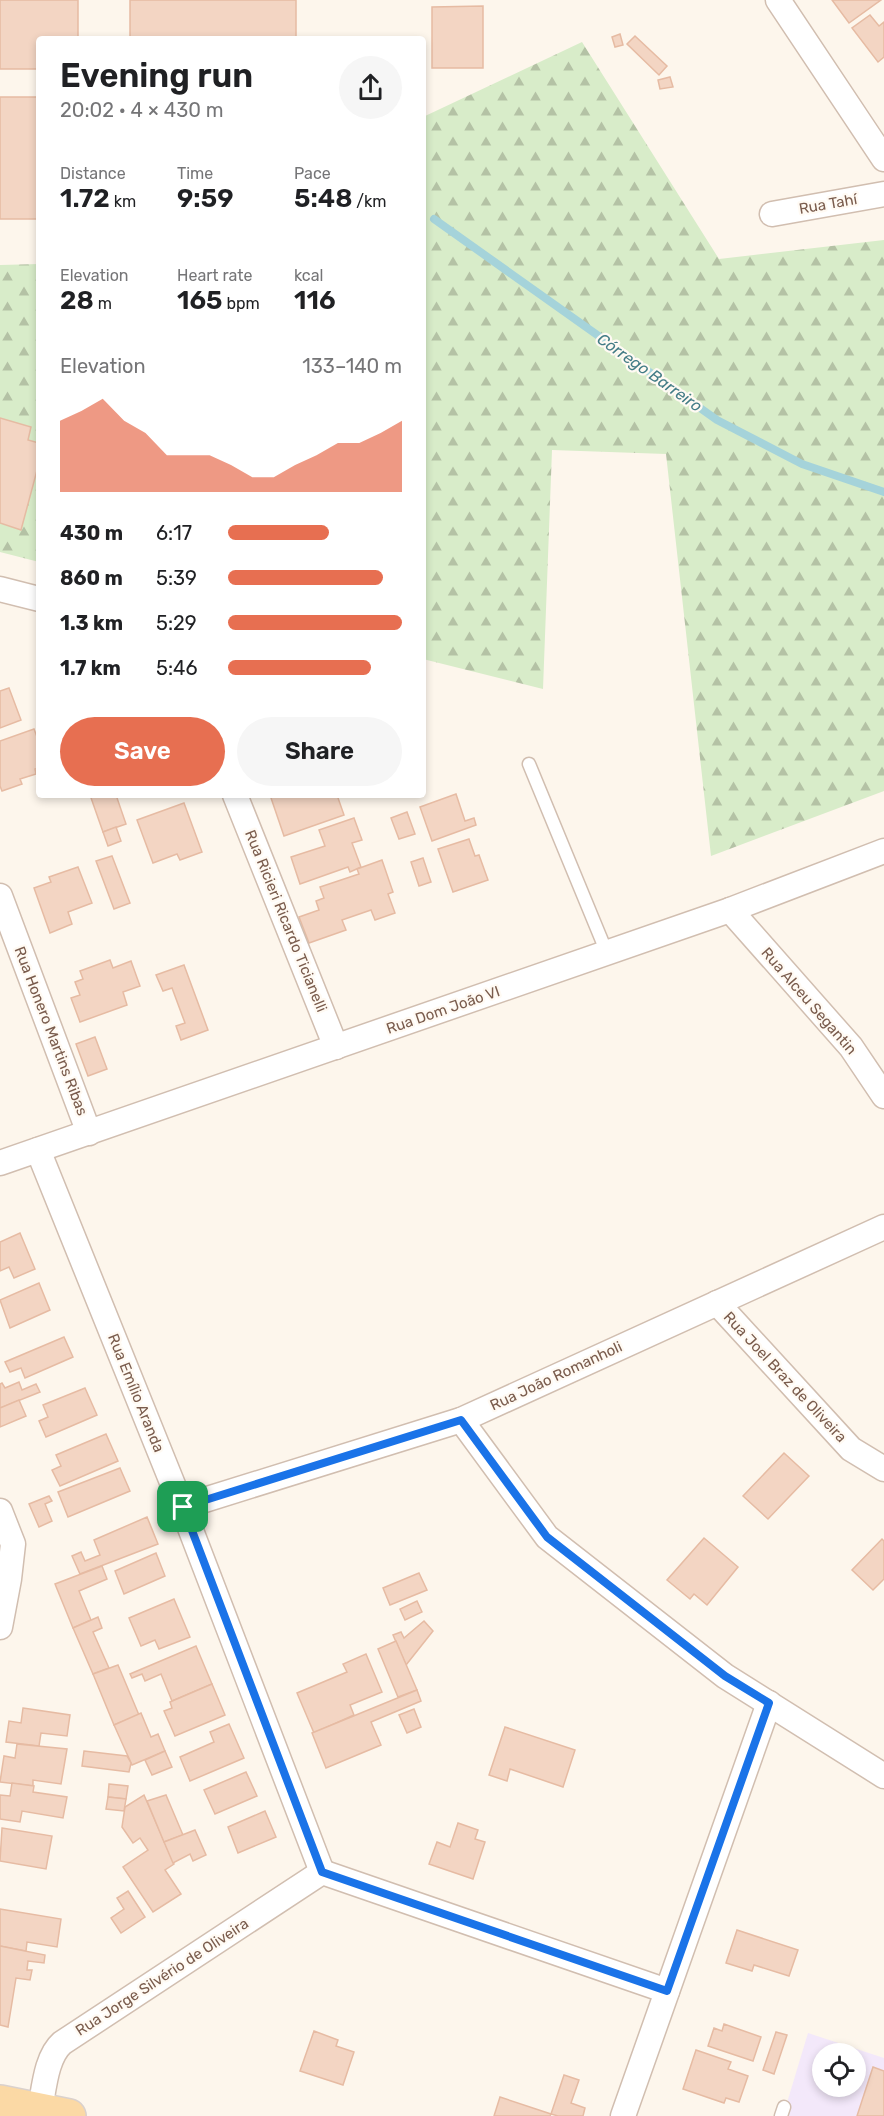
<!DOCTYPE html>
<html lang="en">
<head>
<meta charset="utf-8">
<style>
	body { margin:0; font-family:Rubik,sans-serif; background:#f6f6f6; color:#202124; height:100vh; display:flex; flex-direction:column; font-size:22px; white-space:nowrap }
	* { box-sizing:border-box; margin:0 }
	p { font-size:20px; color:#757577 }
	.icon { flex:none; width:33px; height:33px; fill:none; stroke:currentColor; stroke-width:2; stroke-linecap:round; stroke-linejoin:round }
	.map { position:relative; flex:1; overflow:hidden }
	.side { position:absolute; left:36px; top:36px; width:390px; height:762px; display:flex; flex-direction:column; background:#fff; border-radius:6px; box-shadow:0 3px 9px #0003 }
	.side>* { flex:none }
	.buttons { position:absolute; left:812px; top:2043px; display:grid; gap:12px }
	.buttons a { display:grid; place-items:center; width:54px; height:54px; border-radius:50%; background:#fff; box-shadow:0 3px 9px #0003; font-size:30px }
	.pin { position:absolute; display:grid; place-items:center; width:51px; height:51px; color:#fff; margin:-26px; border-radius:12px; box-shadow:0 3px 9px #0006 }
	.round { display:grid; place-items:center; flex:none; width:63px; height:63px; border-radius:32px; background:#f6f6f6 }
	.head { display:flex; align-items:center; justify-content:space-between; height:102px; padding:0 24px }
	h1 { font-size:33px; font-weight:600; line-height:45px }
	.stats { display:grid; grid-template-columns:repeat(3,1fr); gap:9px; height:102px; padding:6px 24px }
	.stats div { display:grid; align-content:center }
	.stats b { font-size:26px; font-weight:600 }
	.stats small { font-size:16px; font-weight:400 }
	.stats p { font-size:16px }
	.chart { height:168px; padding:12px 24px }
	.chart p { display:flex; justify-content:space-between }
	.chart svg { width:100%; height:108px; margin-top:6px; fill:#e76f51; opacity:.7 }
	.primary-button { display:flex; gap:12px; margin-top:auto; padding:12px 24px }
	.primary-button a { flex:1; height:69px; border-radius:36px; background:#e76f51; color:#fff; font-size:24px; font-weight:600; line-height:69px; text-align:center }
	.primary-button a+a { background:#f6f6f6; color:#202124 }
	ul { padding:0 24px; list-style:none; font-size:20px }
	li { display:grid; grid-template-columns:96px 72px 1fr; align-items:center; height:45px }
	li i { height:15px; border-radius:8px; background:#e76f51 }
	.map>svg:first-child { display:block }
	.education { fill:#f3e8fa; fill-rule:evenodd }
	.forest { fill:url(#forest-firs) }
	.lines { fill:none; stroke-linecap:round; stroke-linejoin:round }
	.stream { stroke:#a5d3da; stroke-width:8 }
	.building { fill:#f3d5c3; stroke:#e6bba3; stroke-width:1.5 }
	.service-casing { stroke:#d1beb0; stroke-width:15 }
	.minor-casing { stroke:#d1beb0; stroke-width:27 }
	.primary-casing { stroke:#dad1cd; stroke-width:36 }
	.service { stroke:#fff; stroke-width:12 }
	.minor { stroke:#fff; stroke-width:24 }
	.primary { stroke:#fbd9a5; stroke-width:33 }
	.route-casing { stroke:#fff; stroke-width:12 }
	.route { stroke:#1a73e8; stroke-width:8 }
	.labels { text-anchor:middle; stroke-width:4.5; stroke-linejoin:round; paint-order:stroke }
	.street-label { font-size:15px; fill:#7a5c4d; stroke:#fffaf3 }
	.water-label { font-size:16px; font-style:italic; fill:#437c86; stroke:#fffaf3 }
</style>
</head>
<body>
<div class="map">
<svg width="884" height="2116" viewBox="0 0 884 2116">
	<defs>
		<pattern id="forest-firs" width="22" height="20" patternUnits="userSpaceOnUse" patternTransform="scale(1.5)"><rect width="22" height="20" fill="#d8ecc9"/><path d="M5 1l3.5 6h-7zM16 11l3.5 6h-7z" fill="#b4c2a5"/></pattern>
	</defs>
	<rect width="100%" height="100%" fill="#fdf6ec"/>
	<path class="education" d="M808 2033 884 2058V2116H783ZM822 2054H855V2086H822Z"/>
	<g class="forest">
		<polygon points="582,42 719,259 884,240 884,791 711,856 666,454 552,450 543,689 423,659 423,117"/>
		<polygon points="39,264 39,562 0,552 0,265"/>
	</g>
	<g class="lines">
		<polyline class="stream" points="434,219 717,420 802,464 884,492"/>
	</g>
	<g class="building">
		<polygon points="0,0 78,0 78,39 39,39 39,69 0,69"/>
		<rect x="130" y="0" width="166" height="39"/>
		<polygon points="832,0 881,0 849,23"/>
		<polygon points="483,6 483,68 432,68 432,7"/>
		<polygon points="870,15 879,26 884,22 884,57 878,62 852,28"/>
		<polygon points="620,34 623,45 615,47 612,37"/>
		<polygon points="635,36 667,66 659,75 627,44"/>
		<polygon points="670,77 673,87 660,89 658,80"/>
		<rect x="0" y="97" width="39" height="122"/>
		<polygon points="0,418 31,427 28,440 39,443 39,463 21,530 0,523"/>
		<polygon points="9,688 21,720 0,728 0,691"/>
		<polygon points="34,729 39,742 39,768 35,769 36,774 20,779 22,784 2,791 0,786 0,741"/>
		<polygon points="456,794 465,821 474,818 476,825 432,841 420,807"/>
		<polygon points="90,795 116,795 126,824 103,832"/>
		<polygon points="270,795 337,795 344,815 284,836"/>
		<polygon points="184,803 202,852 180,860 177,854 153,863 137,820"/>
		<polygon points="407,812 415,834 399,839 391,818"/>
		<polygon points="354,818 362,840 352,843 361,867 350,872 348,867 300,884 291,857 325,846 319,830"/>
		<polygon points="116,827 121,841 108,846 103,832"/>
		<polygon points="469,839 475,856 479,855 488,880 453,892 438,849"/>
		<polygon points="112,856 130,903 114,909 96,861"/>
		<polygon points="423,858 431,882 419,886 411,862"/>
		<polygon points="382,860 393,892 388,894 395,913 375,920 371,910 342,920 346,930 309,943 299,917 319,910 316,901 324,898 320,887 359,874 357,869"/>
		<polygon points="78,867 92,903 68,912 72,924 50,933 34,888 51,882 49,877"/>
		<polygon points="110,960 113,968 131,961 140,986 123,992 127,1005 80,1022 71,998 80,995 75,982 83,979 80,971"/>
		<polygon points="184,965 208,1030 181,1040 176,1026 185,1023 172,988 163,991 156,975"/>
		<polygon points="95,1037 107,1069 88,1076 76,1044"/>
		<polygon points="20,1233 35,1269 14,1278 9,1267 0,1271 0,1242"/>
		<polygon points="39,1283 50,1310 10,1328 0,1300"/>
		<polygon points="64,1337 73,1357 25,1378 21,1368 10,1372 5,1362"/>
		<polygon points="19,1382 22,1390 36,1384 40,1392 0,1408 0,1384 2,1383 5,1388"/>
		<polygon points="85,1388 97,1415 46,1437 39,1421 48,1417 43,1405"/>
		<polygon points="19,1400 26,1416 0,1427 0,1408"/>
		<polygon points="106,1434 118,1461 60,1486 52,1470 61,1466 56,1455"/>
		<polygon points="784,1453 809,1476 768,1519 743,1496"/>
		<polygon points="120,1468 130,1491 68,1517 58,1492"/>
		<polygon points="49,1496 52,1501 45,1504 52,1521 39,1527 29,1504"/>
		<polygon points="147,1517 158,1544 80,1574 72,1556 81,1552 85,1561 100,1555 94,1540"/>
		<polygon points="704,1538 738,1567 707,1605 694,1594 690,1599 667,1580"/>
		<polygon points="882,1539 884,1541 884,1579 873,1590 852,1570"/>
		<polygon points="156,1553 165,1576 124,1594 115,1571"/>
		<polygon points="102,1566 107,1579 79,1591 91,1620 73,1628 55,1584"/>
		<polygon points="419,1573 427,1590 390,1605 383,1588"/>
		<polygon points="174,1599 190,1637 159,1649 155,1640 141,1646 129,1618"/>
		<polygon points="417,1601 422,1612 405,1620 400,1609"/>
		<polygon points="98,1617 102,1628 93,1632 109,1668 93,1674 73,1628"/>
		<polygon points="424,1621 433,1631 406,1665 393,1635 401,1632 404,1638"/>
		<polygon points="396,1641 417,1690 398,1697 378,1649"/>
		<polygon points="196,1646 212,1684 172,1701 161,1674 145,1681 142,1674 132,1678 130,1674"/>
		<polygon points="366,1654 382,1692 350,1705 354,1715 314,1733 297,1693 347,1672 343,1664"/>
		<polygon points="118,1665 139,1715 114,1725 93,1674"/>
		<polygon points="212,1684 225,1715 175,1736 164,1711 172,1708 170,1702"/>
		<polygon points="417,1690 421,1701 371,1722 381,1745 326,1768 312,1733"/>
		<polygon points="23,1708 70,1715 67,1736 41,1733 39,1746 6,1742 9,1721 21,1723"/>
		<polygon points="414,1709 421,1727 407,1733 399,1715"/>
		<polygon points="141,1713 151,1737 158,1734 165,1751 132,1765 114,1725"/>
		<polygon points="229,1724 244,1758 190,1781 180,1757 214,1742 210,1732"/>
		<polygon points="505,1727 575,1750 563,1787 510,1769 507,1781 489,1775"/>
		<polygon points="17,1744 67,1749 61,1784 33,1780 33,1786 0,1782 4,1756 15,1758"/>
		<polygon points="84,1751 127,1756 131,1763 129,1772 82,1766"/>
		<polygon points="165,1751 172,1767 152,1775 145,1760"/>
		<polygon points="246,1772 257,1796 215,1814 204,1790"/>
		<polygon points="12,1783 34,1786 33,1792 67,1797 63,1818 22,1811 20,1822 0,1819 0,1795 10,1796"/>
		<polygon points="109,1784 128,1786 126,1799 108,1797"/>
		<polygon points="144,1795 174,1864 165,1870 181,1894 153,1912 123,1867 148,1850 140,1838 133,1843 122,1827 125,1807"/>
		<polygon points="166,1795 183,1835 164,1842 147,1801"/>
		<polygon points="108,1797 126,1799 124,1811 106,1809"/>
		<polygon points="265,1811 276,1837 238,1853 228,1827"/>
		<polygon points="458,1823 478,1830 475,1839 485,1842 473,1879 429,1864 437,1842 450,1847"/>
		<polygon points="2,1828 52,1836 46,1869 0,1861"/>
		<polygon points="195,1830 206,1855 193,1861 190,1854 173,1863 164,1842"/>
		<polygon points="128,1891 145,1917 121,1933 111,1918 124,1909 117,1898"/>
		<polygon points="0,1909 61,1919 57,1947 27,1942 26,1951 0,1946"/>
		<polygon points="737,1930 798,1950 789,1976 754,1965 752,1971 726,1963"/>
		<polygon points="0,1946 45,1955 44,1963 28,1961 27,1970 32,1970 30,1980 16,1978 8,2027 0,2025"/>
		<polygon points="724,2024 761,2037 753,2061 708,2046 714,2028 722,2031"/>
		<polygon points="314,2031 338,2040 336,2046 354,2052 343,2085 300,2071"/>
		<polygon points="776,2032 787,2035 774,2074 763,2070"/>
		<polygon points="696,2050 731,2062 728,2069 748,2076 739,2102 726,2098 724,2103 683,2089"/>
		<polygon points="873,2067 884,2071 884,2116 857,2116"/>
		<polygon points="564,2075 579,2080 571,2103 585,2108 583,2116 558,2116 551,2114"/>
		<polygon points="500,2097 551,2114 550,2116 494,2116"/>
	</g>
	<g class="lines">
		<g class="service-casing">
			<g id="service">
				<polyline points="529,764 607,953"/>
				<polyline points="781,2116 784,2107"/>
			</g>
		</g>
		<g class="minor-casing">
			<g id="minor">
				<polyline points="778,0 884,159"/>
				<polyline points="772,214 884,194"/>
				<polyline points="0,589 39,599"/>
				<polyline points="235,795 336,1047"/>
				<polyline points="0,896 89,1133"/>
				<polyline points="730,910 851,1047 884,1096"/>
				<polyline points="38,1150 182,1507 322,1872"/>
				<polyline points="0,1163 730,910 884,851"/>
				<polyline points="717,1303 851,1449 884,1469"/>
				<polyline points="461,1420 547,1537 725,1676 884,1776"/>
				<polyline points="182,1507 461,1420 884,1227"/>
				<polyline points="0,1511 13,1544 9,1579 0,1627"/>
				<polyline points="322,1872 667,1991"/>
				<path d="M40 2109C44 2089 46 2057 62 2043L322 1872"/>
				<polyline points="623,2116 769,1703"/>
			</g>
		</g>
		<g class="primary-casing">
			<polyline id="primary" points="0,2102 69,2116"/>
		</g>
		<use href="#service" class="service"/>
		<use href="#minor" class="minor"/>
		<use href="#primary" class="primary"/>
	</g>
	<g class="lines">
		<g class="route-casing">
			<polygon id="route" points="461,1420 547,1537 725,1676 769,1703 667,1991 322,1872 183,1507"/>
		</g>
		<use href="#route" class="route"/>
	</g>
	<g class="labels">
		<g class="street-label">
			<text transform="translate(828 204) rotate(-10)" y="5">Rua Tahí</text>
			<text transform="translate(286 921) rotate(68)" y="5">Rua Ricieri Ricardo Ticianelli</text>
			<text transform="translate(809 1001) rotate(49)" y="5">Rua Alceu Segantin</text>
			<text transform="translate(443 1010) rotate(-19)" y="5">Rua Dom João VI</text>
			<text transform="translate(51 1031) rotate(69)" y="5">Rua Honero Martins Ribas</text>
			<text transform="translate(556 1376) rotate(-25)" y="5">Rua João Romanholi</text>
			<text transform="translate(785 1377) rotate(47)" y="5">Rua Joel Braz de Oliveira</text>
			<text transform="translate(136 1393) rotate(68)" y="5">Rua Emílio Aranda</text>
			<text transform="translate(162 1977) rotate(-33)" y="5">Rua Jorge Silvério de Oliveira</text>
		</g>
		<g class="water-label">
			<text transform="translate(650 372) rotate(35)" y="6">Córrego Barreiro</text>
		</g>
	</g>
</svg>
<div class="buttons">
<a><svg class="icon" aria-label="locate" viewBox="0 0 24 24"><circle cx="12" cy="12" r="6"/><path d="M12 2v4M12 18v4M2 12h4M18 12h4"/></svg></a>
</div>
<div class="pin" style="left:183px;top:1507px;background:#1e9e55"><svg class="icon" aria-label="arrive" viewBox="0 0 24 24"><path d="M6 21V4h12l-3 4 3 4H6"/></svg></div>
<section class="side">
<div class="head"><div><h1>Evening run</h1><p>20:02 · 4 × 430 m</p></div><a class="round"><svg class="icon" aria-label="share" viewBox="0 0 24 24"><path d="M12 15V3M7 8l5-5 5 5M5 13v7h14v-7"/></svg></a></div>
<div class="stats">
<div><p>Distance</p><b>1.72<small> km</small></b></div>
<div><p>Time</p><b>9:59</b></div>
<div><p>Pace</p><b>5:48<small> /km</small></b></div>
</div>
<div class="stats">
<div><p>Elevation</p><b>28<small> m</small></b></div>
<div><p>Heart rate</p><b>165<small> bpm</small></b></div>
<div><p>kcal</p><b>116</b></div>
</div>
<div class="chart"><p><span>Elevation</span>133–140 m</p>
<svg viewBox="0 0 160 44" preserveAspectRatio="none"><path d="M0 44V15L10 11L20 6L30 15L40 20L50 29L60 29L70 29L80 33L90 38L100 38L110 33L120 29L130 24L140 24L150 20L160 15V44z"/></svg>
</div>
<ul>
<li><b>430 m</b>6:17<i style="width:58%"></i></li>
<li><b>860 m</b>5:39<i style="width:89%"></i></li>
<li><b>1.3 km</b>5:29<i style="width:100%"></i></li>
<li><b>1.7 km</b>5:46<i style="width:82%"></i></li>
</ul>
<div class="primary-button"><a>Save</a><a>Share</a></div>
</section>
</div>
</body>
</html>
